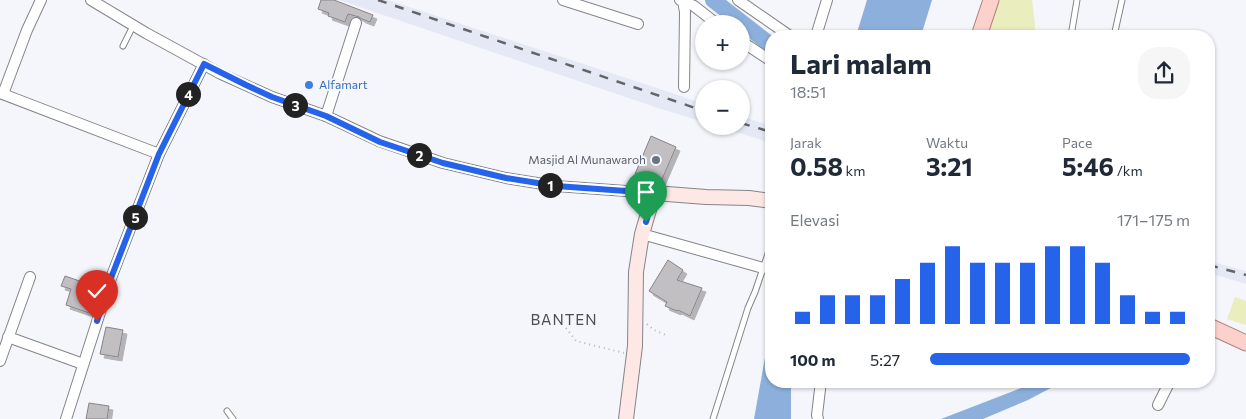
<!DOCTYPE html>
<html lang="id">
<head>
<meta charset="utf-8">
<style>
	body { margin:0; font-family:Commissioner,sans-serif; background:#f6f6f7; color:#1f2937; height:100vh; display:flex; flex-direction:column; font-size:19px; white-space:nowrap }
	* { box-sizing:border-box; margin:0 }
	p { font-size:16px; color:#747a83 }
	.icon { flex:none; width:28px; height:28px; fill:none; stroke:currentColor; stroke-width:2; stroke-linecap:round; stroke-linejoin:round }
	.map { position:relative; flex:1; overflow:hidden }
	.details { position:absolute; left:765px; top:30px; width:450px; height:358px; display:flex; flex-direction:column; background:#fff; border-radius:20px; box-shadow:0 1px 4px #0004 }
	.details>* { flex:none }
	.fabs { position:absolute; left:695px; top:15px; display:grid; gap:10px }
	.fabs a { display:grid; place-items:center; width:55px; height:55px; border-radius:50%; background:#fff; box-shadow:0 1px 4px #0004; font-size:25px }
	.pin { position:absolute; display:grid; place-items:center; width:42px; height:42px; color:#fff; margin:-51px -21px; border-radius:50% 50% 50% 0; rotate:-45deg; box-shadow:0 0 5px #0007 }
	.pin .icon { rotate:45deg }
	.km { position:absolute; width:25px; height:25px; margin:-12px; border-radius:50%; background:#222; color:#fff; font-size:14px; line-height:25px; text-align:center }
	.round { display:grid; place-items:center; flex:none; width:52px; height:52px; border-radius:20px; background:#f6f6f7 }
	.summary { display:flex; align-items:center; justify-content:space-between; height:85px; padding:0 25px }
	h1 { font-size:28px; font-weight:700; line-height:38px }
	.figures { display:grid; grid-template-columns:repeat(3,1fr); gap:8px; height:85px; padding:5px 25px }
	.figures div { display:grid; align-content:center }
	.figures b { font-size:25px; font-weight:700 }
	.figures small { font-size:14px; font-weight:400 }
	.figures p { font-size:14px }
	.chart { height:140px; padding:10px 25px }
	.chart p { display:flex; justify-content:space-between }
	.chart svg { width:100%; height:90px; margin-top:5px; stroke:#2563eb; stroke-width:6 }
	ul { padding:0 25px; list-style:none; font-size:16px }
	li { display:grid; grid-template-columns:80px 60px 1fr; align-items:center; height:38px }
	li i { height:12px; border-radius:6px; background:#2563eb }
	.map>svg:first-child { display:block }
	.built { fill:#e5e9f5 }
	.green { fill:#eaedbd }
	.water { fill:#8cafdc }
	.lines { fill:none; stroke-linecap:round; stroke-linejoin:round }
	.river { stroke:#8cafdc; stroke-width:16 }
	.building { fill:#c2bfc2; stroke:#878386; filter:url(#shadow) }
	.service-casing { stroke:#848589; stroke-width:7 }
	.minor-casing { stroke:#848589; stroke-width:12 }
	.secondary-casing { stroke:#848589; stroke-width:16 }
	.primary-casing { stroke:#b2837e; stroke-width:17 }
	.path { stroke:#b4b5b9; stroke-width:2; stroke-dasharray:1 4; stroke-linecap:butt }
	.service { stroke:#fff; stroke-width:5 }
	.minor { stroke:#fff; stroke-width:10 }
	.secondary { stroke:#fee8e5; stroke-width:14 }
	.primary { stroke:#fcd0cb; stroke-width:15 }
	.rail { stroke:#646568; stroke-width:2.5; stroke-dasharray:9 9; stroke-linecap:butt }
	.route-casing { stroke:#fff; stroke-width:10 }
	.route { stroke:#2563eb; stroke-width:6 }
	.shop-dot { fill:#3f7fe0; stroke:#f5f6fb; stroke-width:2 }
	.worship-dot { fill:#6b7280; stroke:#f5f6fb; stroke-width:2 }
	.labels { text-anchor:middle; stroke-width:4; stroke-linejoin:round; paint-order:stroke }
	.shop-label { font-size:12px; fill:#366cbe; stroke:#f5f6fb; text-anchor:start }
	.worship-label { font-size:12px; fill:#5b616d; stroke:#f5f6fb; text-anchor:end }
	.quarter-label { font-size:15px; letter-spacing:1px; fill:#4c4e52; stroke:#f5f6fb }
</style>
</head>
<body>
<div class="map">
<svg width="1246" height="419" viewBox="0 0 1246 419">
	<defs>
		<filter id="shadow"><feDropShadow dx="4" dy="4" stdDeviation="0" flood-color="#0004"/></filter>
	</defs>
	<rect width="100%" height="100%" fill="#f5f6fb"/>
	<g class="built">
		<polygon points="339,0 388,0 666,91 704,104 704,122 661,109"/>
		<polygon points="741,116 771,126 771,143 717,126 741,126"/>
		<polygon points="1209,261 1246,271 1246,284 1209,273"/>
	</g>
	<g class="green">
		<polygon points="999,0 1032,0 1035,25 1034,36 985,36"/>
		<polygon points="1235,297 1246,301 1246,325 1227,319"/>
	</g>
	<g class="water">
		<polygon points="867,0 932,0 921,36 856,36"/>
		<polygon points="771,328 771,381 792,381 791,387 791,419 754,419 766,352"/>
		<polygon points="1039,381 1064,381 1028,400 983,419 941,419"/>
	</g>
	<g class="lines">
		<polyline class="river" points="713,0 771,45"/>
	</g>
	<g class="building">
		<polygon points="321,0 334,0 373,15 370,22 362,19 359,17 348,14 345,22 328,16 329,13 318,9"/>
		<polygon points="651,136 676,147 660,184 635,174"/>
		<polygon points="668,260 683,270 677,280 702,288 690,316 678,310 677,311 665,306 667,302 649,291"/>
		<polygon points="65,276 100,288 92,314 66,305 71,289 61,286"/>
		<polygon points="106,327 123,330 118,357 100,354"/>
		<polygon points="89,403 109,406 107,419 86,419"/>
	</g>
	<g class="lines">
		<g class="service-casing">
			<g id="service">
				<polyline points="1071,36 1077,0"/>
				<polyline points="1114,36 1122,0"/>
				<polyline points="123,46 133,26"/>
				<polyline points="227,411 233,419"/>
				<polyline points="713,419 748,308 755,292 771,245"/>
			</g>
		</g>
		<g class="minor-casing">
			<g id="minor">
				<polyline points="91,0 146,33 221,74 272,97 326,116 379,141 443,163 506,178 556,186 654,193"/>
				<polyline points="563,0 638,24"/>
				<polyline points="680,0 683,1 685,12 684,87"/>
				<polyline points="738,0 790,36"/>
				<polyline points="683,1 694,6 717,24"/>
				<polyline points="816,36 827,0"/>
				<polyline points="741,41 771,61"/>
				<polyline points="0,93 159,154"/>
				<polyline points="3,94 27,30 41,0"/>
				<polyline points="326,116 356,23"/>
				<polyline points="642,234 763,268"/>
				<polyline points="8,337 83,364"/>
				<polyline points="0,361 30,277"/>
				<polyline points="1158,405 1170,381"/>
				<polyline points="66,419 111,278 159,154 204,64"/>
				<polyline points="818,419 817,415 821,381"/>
			</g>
		</g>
		<g class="secondary-casing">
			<polyline id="secondary" points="626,419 635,346 636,272 642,234 654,193 706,197 749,198 771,201"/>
		</g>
		<g class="primary-casing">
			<g id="primary">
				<polyline points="979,36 991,0"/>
				<polyline points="1209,326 1246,343"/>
			</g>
		</g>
		<g class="path">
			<polyline points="647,324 654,330 668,336"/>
			<polyline points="566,328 576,341 624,353"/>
		</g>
		<use href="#service" class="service"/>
		<use href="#minor" class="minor"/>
		<use href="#secondary" class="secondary"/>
		<use href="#primary" class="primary"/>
		<g class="rail">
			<polyline points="378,0 704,111"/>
			<polyline points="741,123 771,132"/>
			<polyline points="1209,265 1246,275"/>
		</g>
	</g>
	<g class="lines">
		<g class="route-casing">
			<polyline id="route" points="97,321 111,278 159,154 204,64 246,85 272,97 326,116 380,142 443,163 506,178 556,186 654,193 646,222"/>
		</g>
		<use href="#route" class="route"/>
	</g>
	<circle class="shop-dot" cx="309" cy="85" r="5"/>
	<circle class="worship-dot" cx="656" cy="160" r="5"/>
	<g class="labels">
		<g class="shop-label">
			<text x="319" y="89">Alfamart</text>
		</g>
		<g class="worship-label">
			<text x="646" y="164">Masjid Al Munawaroh</text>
		</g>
		<g class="quarter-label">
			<text x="564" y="325">BANTEN</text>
		</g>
	</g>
</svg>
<div class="fabs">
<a>+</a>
<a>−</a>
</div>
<div class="pin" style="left:646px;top:222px;background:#1e9e55"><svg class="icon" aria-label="arrive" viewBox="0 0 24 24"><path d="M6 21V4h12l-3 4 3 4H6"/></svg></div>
<div class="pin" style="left:97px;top:321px;background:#d93025"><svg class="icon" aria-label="check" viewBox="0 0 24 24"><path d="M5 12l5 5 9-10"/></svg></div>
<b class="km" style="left:550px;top:185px">1</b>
<b class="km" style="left:419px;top:155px">2</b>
<b class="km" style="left:295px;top:105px">3</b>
<b class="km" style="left:188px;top:94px">4</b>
<b class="km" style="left:135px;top:217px">5</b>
<section class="details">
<div class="summary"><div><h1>Lari malam</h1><p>18:51</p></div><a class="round"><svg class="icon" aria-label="share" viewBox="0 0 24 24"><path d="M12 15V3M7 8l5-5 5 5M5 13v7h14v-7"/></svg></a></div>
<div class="figures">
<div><p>Jarak</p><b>0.58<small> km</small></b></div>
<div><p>Waktu</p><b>3:21</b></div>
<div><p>Pace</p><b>5:46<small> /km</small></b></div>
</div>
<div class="chart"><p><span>Elevasi</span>171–175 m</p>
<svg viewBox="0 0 160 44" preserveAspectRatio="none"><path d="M5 44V38M15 44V30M25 44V30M35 44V30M45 44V22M55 44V14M65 44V6M75 44V14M85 44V14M95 44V14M105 44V6M115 44V6M125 44V14M135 44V30M145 44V38M155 44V38"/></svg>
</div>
<ul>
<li><b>100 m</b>5:27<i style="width:100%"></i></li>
</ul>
</section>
</div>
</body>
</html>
